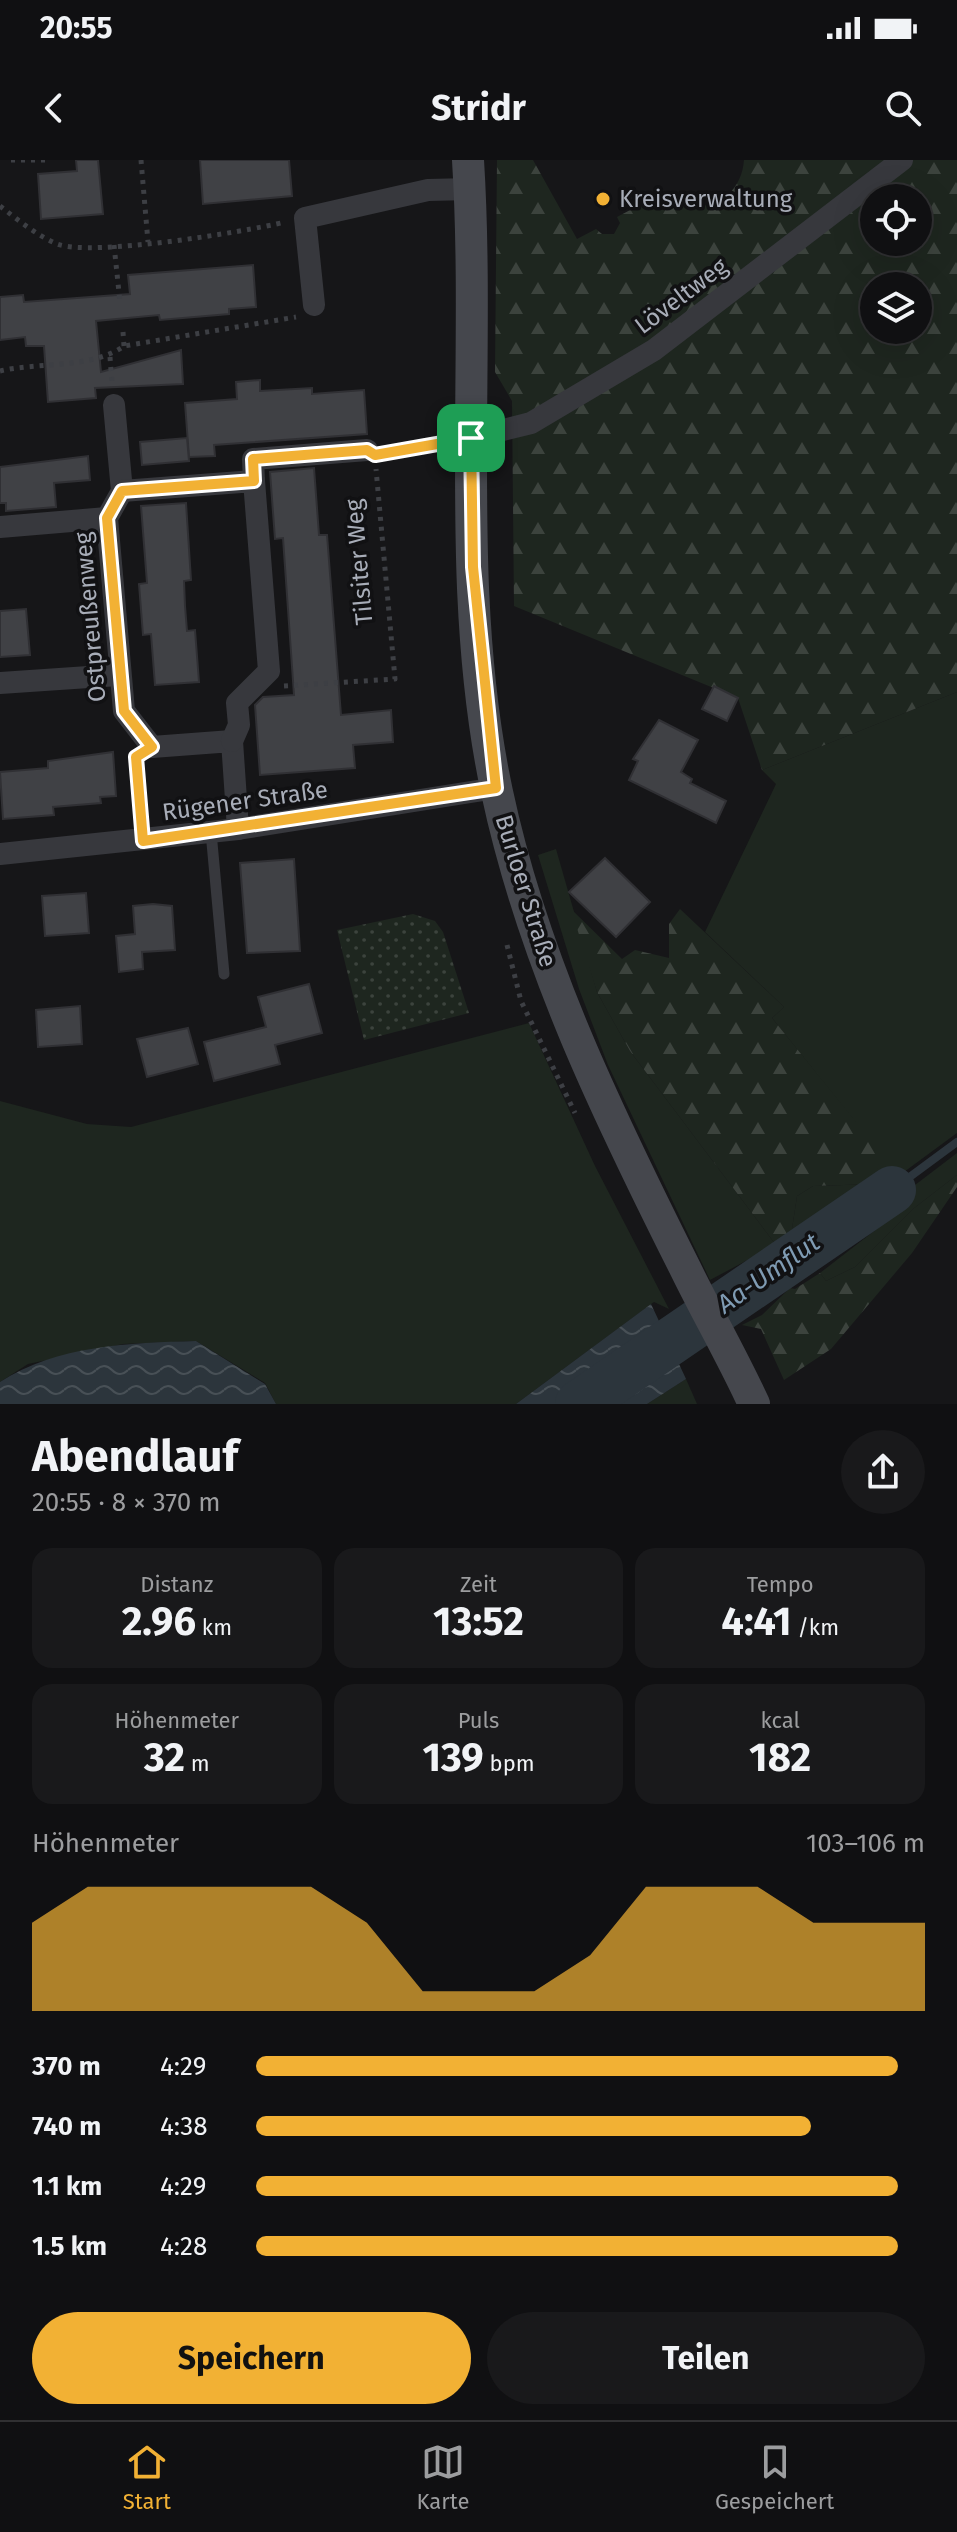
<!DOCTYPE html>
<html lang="de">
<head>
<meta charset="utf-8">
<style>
	body { margin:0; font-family:"Fira Sans",sans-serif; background:#19191b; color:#f1f3f6; height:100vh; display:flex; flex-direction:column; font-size:30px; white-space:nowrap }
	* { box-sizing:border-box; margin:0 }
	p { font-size:26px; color:#9c9d9f }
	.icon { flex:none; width:44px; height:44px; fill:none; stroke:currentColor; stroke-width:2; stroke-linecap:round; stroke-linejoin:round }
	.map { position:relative; height:1244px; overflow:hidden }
	.side { display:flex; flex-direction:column; background:#101012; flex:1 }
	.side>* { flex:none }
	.buttons { position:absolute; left:860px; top:24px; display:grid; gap:16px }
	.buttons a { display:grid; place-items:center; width:72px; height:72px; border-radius:50%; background:#101012; box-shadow:0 8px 32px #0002,0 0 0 2px #303032; font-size:40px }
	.pin { position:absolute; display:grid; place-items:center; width:68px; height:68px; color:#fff; margin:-34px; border-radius:16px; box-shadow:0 4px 12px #0006 }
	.round { display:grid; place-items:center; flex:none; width:84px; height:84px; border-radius:42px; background:#19191b }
	.headline { display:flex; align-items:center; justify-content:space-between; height:136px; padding:0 32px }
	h1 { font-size:44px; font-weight:700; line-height:60px }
	.figures { display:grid; grid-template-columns:repeat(3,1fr); gap:12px; height:136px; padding:8px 32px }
	.figures div { display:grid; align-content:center; border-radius:20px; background:#19191b; text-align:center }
	.figures b { font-size:40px; font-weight:700 }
	.figures small { font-size:22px; font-weight:400 }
	.figures p { font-size:22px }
	.chart { height:224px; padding:16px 32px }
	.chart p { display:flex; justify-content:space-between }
	.chart svg { width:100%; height:144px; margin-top:8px; fill:#f2b134; opacity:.7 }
	.cta { display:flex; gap:16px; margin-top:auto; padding:16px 32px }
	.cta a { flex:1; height:92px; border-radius:48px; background:#f2b134; color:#111; font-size:32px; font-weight:700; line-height:92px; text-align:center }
	.cta a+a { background:#19191b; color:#f1f3f6 }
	ul { padding:0 32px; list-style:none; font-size:26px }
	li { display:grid; grid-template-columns:128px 96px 1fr; align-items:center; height:60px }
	li i { height:20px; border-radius:10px; background:#f2b134 }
	.status { display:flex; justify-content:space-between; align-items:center; height:56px; padding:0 40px; background:#101012; direction:ltr }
	.status svg { height:22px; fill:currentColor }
	header { display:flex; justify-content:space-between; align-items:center; height:104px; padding:0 32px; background:#101012; font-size:36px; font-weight:700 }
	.tabs { display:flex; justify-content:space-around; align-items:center; height:112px; border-top:2px solid #303032; background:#101012; font-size:22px; color:#9c9d9f }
	.tabs a { display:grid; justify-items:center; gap:4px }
	.tabs .active { color:#f2b134 }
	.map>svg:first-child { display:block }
	.grass { fill:#1e261f }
	.forest { fill:url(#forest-firs); fill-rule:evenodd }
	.park { fill:url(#park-dots) }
	.water { fill:url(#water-waves) }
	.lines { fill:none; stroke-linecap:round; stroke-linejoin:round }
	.stream { stroke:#2c353c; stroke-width:8 }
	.river { stroke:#2c353c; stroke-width:48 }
	.building { fill:#404145; stroke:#303034; stroke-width:2 }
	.path { stroke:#3d3f44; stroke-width:5; stroke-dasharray:4 6; stroke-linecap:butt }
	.lane { stroke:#37383d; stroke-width:11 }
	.street { stroke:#37383d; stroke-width:22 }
	.secondary { stroke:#45474d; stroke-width:32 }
	.route-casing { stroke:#fff; stroke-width:16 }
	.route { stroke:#f2b134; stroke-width:10 }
	.poi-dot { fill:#f2b134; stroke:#111113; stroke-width:3 }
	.labels { text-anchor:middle; stroke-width:7; stroke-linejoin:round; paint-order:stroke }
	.poi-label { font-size:24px; fill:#a8adb8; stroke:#111113; text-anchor:start }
	.street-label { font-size:24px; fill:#a8adb8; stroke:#111113 }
	.water-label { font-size:26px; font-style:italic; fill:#7f9bb3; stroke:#111113 }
</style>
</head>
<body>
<div class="status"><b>20:55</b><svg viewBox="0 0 49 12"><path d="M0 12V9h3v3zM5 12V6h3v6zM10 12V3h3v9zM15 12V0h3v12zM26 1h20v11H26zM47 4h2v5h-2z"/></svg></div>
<header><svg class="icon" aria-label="back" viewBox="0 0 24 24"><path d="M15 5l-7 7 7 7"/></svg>Stridr<svg class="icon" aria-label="search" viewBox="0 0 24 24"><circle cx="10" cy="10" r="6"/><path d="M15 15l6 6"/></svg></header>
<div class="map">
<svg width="957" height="1244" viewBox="0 0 957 1244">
	<defs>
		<pattern id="forest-firs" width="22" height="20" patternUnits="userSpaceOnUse" patternTransform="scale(2)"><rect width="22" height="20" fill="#1e261f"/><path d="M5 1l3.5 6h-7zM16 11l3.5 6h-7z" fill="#3c433d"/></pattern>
		<pattern id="park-dots" width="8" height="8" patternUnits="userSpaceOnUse" patternTransform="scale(2)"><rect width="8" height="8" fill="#1e261f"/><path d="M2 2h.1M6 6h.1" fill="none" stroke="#3c433d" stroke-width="1.8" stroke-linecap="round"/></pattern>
		<pattern id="water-waves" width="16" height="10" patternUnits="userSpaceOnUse" patternTransform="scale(2)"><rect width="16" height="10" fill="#2c353c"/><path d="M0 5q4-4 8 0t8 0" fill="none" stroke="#485056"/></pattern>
	</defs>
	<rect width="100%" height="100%" fill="#161618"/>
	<g class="grass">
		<polygon points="957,532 957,973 885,1026 845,1035 791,1075 797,1036 813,1026 873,1024 881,994 772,858 784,847 705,772 776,624 762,610"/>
		<polygon points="556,689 597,832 630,891 776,1085 710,1120 608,905 579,829 538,695"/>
		<polygon points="529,863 595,1006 669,1149 654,1142 516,1244 276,1244 265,1223 196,1181 123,1184 28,1204 0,1222 0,941 87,964 131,967"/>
		<polygon points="957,993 957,1015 913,1049 855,1107 826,1121 820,1113 878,1068 898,1038"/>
		<polygon points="686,1219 697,1244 647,1244"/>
	</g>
	<g class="forest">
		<path d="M497 0H533L577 79 596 69 602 74H614L620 63 617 57 664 32C695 61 741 43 744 0H957V532L762 610 738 538 514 446 512 241 495 212ZM874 38H918V82H874ZM874 126H918V170H874Z"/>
		<polygon points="571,749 622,799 635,790 669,798 669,764 680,749 784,847 772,858 882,994 873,1024 813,1026 797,1036 791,1075 776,1085 630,891 597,832"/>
		<polygon points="957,1015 957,1027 912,1093 831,1189 784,1220 761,1169 742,1165 762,1155 790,1128 795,1129 820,1113 826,1121 855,1107 913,1049"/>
	</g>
	<polygon class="park" points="413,754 435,761 443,772 469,853 364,880 337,770"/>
	<g class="water">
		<polygon points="651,1144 686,1219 647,1244 516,1244"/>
		<path d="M196 1181 265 1224 276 1244H0V1222C57 1185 130 1183 196 1181Z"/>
	</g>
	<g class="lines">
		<polyline class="stream" points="892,1030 957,982"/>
		<polyline class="river" points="579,1244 892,1030"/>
	</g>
	<g class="building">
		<polygon points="76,0 98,0 103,54 41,59 38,14 77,11"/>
		<polygon points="200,0 289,0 292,36 203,44"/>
		<polygon points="253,105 256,147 229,149 229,154 160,160 159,155 96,161 101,212 181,190 183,224 95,228 96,238 48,242 44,186 26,186 25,177 0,180 0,137 23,135 24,142 130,134 128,115"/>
		<polygon points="260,220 260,231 312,228 312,234 364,230 367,274 214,285 215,296 189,297 185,243 237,239 236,222"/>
		<polygon points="187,278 189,301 142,305 140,282"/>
		<polygon points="88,296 90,320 54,323 56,347 6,351 6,343 0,343 0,307"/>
		<polygon points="314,308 319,375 327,375 341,555 391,550 393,582 353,585 355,608 260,615 255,545 263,537 294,535 283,378 275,379 270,312"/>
		<polygon points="186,343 191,420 184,421 185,446 187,471 195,470 199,522 155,525 151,474 143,475 139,424 147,423 141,346"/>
		<polygon points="26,449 30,495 0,497 0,451"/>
		<polygon points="714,526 738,538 727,561 702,549"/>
		<polygon points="659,560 698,580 681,612 692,619 690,623 726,641 716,663 629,620 638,601 633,599"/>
		<polygon points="113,592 116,636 100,637 101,643 53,647 54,655 3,659 0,612 48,608 48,601"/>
		<polygon points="605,698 650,742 616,777 569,732"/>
		<polygon points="294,699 300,791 247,793 240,703"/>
		<polygon points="86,733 89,773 45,776 42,736"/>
		<polygon points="153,744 172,746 175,790 142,792 143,809 119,812 116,776 135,774 133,746"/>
		<polygon points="309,824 322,873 275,885 280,904 214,921 204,882 266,867 258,837"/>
		<polygon points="80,846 82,884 38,887 36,850"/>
		<polygon points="188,868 198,904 147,917 137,879"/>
	</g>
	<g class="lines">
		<g class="path">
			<polyline points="11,0 51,0"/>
			<polyline points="141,0 148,82"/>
			<path d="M0 46C18 60 36 75 57 84 91 97 244 72 285 62"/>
			<polyline points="114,85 120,142"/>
			<polyline points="123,172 124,186"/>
			<polyline points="110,197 112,224"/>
			<path d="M0 211C38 202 92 209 124 186L296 157"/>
			<polyline points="388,293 445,282"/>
			<polyline points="284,526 395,519 376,309"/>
			<polyline points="137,604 141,658"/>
			<polyline points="507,785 521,841 575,953"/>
		</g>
		<polyline class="lane" points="211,672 224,814"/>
		<g class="street">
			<polyline points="314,145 305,58 428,30 470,29"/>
			<polyline points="114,245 122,331 107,358 124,551 152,587 232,581 238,669"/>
			<polyline points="471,278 531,263 654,190 902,0"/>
			<polyline points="254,321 253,299 367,290"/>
			<polyline points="122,331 254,321 269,511 237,543 239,565 232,581"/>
			<polyline points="0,367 107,358"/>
			<polyline points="0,523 118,515"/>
			<polyline points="0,694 238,669 496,628"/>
		</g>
		<path class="secondary" d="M468 0C481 207 453 428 497 632 533 801 609 957 686 1110 708 1155 733 1198 754 1244"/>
	</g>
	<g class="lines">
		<g class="route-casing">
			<polygon id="route" points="471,278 473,407 496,628 143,681 136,597 152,587 124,551 107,358 122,331 254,321 253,299 367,290 375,295"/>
		</g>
		<use href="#route" class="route"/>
	</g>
	<circle class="poi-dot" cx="603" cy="39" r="8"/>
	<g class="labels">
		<g class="poi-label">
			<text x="619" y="47">Kreisverwaltung</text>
		</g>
		<g class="street-label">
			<text transform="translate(681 136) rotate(-37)" y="8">Löveltweg</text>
			<text transform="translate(359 402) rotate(-95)" y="8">Tilsiter Weg</text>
			<text transform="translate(90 457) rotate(-95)" y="8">Ostpreußenweg</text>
			<text transform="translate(245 641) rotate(-8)" y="8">Rügener Straße</text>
			<text transform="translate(526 731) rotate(73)" y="8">Burloer Straße</text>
		</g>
		<g class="water-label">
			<text transform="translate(768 1113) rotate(-35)" y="9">Aa-Umflut</text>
		</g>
	</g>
</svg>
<div class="buttons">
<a><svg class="icon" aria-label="locate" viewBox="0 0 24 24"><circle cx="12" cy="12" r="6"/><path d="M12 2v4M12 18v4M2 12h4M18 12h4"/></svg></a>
<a><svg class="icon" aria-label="layers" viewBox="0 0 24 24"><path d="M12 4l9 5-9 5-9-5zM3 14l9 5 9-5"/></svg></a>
</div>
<div class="pin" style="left:471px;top:278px;background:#1e9e55"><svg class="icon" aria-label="arrive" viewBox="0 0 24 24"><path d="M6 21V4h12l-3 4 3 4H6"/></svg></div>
</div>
<section class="side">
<div class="headline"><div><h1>Abendlauf</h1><p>20:55 · 8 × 370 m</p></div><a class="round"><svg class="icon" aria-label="share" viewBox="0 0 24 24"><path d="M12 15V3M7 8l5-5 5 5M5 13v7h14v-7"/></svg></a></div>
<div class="figures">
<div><p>Distanz</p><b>2.96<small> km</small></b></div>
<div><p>Zeit</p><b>13:52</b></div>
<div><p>Tempo</p><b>4:41<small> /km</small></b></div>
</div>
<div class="figures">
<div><p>Höhenmeter</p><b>32<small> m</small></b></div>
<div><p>Puls</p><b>139<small> bpm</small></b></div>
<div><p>kcal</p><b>182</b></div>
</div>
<div class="chart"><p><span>Höhenmeter</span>103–106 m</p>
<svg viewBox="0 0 160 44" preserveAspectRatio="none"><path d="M0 44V17L10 6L20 6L30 6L40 6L50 6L60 17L70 38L80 38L90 38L100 27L110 6L120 6L130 6L140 17L150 17L160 17V44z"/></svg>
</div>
<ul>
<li><b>370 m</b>4:29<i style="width:96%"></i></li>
<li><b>740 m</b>4:38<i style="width:83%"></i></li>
<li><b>1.1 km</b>4:29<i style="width:96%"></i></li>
<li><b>1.5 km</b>4:28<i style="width:96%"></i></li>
</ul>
<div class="cta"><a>Speichern</a><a>Teilen</a></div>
</section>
<nav class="tabs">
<a class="active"><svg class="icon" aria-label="home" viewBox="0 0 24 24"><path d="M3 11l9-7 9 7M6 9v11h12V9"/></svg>Start</a>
<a><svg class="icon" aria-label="map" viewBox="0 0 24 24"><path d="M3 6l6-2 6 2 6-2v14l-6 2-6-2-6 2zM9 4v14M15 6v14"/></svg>Karte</a>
<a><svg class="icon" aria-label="saved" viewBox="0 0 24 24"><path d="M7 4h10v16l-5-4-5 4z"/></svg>Gespeichert</a>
</nav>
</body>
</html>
